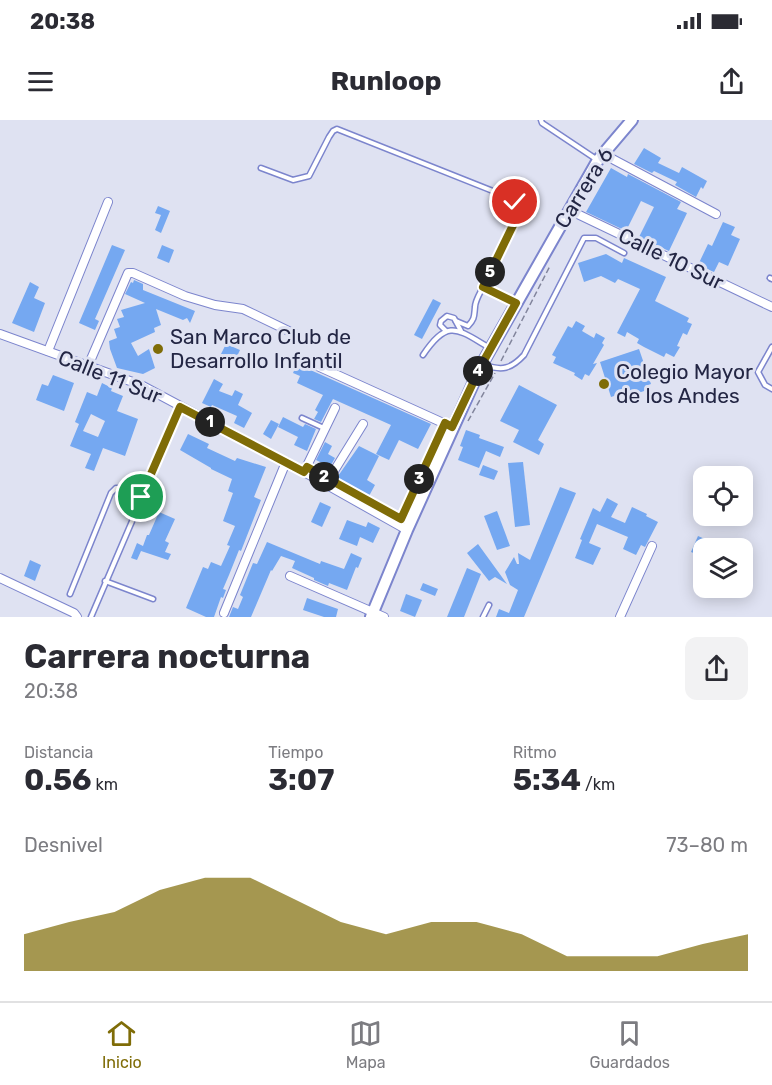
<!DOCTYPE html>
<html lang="es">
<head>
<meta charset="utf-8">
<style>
	body { margin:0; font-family:Rubik,sans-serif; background:#f2f2f3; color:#2b2b33; height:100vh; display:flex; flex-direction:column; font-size:22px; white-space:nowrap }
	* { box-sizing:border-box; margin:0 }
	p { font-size:20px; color:#7c7c81 }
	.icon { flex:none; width:33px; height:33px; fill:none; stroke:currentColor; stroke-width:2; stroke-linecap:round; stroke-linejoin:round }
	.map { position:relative; height:497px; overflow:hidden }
	.details { display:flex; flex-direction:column; background:#fff; flex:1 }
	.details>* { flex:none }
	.buttons { position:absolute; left:693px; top:346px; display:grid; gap:12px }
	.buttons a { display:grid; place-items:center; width:60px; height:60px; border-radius:12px; background:#fff; box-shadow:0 3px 15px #0003; font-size:30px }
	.pin { position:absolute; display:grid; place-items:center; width:51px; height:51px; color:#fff; margin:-26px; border:3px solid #fff; border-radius:50%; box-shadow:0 2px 6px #0007 }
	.km { position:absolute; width:30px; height:30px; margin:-15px; border-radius:50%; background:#222; color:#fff; font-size:16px; line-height:30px; text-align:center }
	.round { display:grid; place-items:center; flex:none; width:63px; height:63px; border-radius:12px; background:#f2f2f3 }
	.headline { display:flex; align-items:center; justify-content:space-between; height:102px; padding:0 24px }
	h1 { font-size:33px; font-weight:700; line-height:45px }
	.figures { display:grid; grid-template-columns:repeat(3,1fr); gap:9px; height:102px; padding:6px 24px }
	.figures div { display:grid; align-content:center }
	.figures b { font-size:30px; font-weight:700 }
	.figures small { font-size:16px; font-weight:400 }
	.figures p { font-size:16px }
	.chart { height:168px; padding:12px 24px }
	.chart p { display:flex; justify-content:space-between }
	.chart svg { width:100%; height:108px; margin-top:6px; fill:#7f6c07; opacity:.7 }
	.status { display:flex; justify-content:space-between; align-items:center; height:42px; padding:0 30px; background:#fff; direction:ltr }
	.status svg { height:16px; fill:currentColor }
	header { display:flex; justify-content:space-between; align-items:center; height:78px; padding:0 24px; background:#fff; font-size:27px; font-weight:700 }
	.tabs { display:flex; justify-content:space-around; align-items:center; height:84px; border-top:2px solid #e1e1e2; background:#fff; font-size:16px; color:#7c7c81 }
	.tabs a { display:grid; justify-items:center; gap:3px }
	.tabs .current { color:#7f6c07 }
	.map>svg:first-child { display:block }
	.building { fill:#75a8f1; fill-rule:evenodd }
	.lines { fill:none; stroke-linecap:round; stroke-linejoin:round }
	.service-casing { stroke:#7c85cd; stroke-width:7 }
	.minor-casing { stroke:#7c85cd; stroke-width:10 }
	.secondary-casing { stroke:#7c85cd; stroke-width:14 }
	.path { stroke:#82859c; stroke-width:1.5; stroke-dasharray:6 3; stroke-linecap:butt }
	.service { stroke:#fff; stroke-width:4 }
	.minor { stroke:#fff; stroke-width:8 }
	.secondary { stroke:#fff; stroke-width:10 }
	.route-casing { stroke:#fff; stroke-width:12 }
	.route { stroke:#7f6c07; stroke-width:8 }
	.poi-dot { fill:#7f6c07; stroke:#dfe2f2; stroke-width:2 }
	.labels { text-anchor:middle; stroke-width:6; stroke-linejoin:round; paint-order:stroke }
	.street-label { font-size:21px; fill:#232644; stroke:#dfe2f2 }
	.poi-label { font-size:21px; fill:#232644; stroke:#dfe2f2; text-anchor:start }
</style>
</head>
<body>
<div class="status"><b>20:38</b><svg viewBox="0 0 49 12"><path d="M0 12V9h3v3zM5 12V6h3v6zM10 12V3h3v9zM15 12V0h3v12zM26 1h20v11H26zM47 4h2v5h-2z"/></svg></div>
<header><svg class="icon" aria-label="menu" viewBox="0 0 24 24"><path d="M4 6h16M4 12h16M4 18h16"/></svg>Runloop<svg class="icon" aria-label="share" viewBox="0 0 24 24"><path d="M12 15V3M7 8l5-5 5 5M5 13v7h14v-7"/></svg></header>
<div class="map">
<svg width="772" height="497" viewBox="0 0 772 497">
	<rect width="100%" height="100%" fill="#dfe2f2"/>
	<g class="building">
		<polygon points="644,28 661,38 658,43 679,53 682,47 707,61 703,69 701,67 696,77 675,65 677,62 654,51 652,53 634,44"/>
		<polygon points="611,48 627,57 628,54 681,82 677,89 687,93 669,131 639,117 654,87 641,81 626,111 586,92"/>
		<polygon points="158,86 170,91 161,113 155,110 161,95 155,93"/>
		<polygon points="723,102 735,107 731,115 740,119 728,146 719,142 714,152 698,145 708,124 712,126"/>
		<polygon points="112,125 125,130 95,199 99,201 95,210 79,203"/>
		<polygon points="162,125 174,130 169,143 157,138"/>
		<polygon points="606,134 622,143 624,138 666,157 655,181 689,198 687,202 692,204 687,215 683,213 677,226 680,227 674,237 666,233 664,237 644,227 637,223 639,219 627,212 625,217 617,213 640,169 618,159 615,163 601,156 584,162 578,143"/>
		<polygon points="134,160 143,164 143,170 195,191 190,203 187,198 183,200 156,189 161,205 154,208 155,212 131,223 138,236 149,229 155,248 143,254 117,248 110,229 109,221 117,218 114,209 120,207 117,199 124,197 121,190 145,183 125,174 131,162 133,163"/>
		<polygon points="30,162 39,167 34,178 45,183 34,212 12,203"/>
		<polygon points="433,179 441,183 422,219 414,215"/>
		<polygon points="576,201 585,206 582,211 594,218 596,213 605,218 602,223 604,225 593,244 597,243 589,256 585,254 582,260 574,255 575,253 553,243 556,237 552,235 568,206 572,208"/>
		<polygon points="226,224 240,230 231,249 217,242"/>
		<polygon points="639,229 651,264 645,266 647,270 618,280 617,275 611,277 600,242"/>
		<polygon points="297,244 431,304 418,329 399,320 389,340 376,334 391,305 333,279 321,302 314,299 318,292 315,290 323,275 297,263 300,256 293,253"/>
		<polygon points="53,255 74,263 64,291 36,280 42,264 48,266"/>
		<polygon points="214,259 223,264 219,271 232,276 235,270 243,274 238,285 252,293 244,308 234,303 237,296 212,285 211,287 202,283"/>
		<path d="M102 263 112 268 111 271 123 276 117 291 138 299 125 336 103 328 94 351 85 348 91 334 70 326 79 304 75 302 87 272 97 276ZM91 294 105 301 98 317 83 311Z"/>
		<polygon points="519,265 557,285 538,320 544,324 539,335 513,322 519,310 500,301"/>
		<polygon points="283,297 303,307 305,304 316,309 307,331 294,325 298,317 278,307"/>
		<polygon points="271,300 279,304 271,319 263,314"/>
		<polygon points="466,310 480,315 479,318 504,327 500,337 486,331 479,348 458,340 463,327 460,326"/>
		<polygon points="188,314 209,324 207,328 235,341 237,338 266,347 254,377 261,380 241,431 239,430 229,455 223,469 226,470 223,478 221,477 214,497 206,497 186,488 203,447 208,449 211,442 221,446 230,426 227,425 235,406 223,401 233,373 228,371 232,359 211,349 211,348 180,330"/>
		<polygon points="325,322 332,326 328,334 335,338 330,347 316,340"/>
		<polygon points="359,326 379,336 367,360 375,365 369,376 336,359"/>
		<polygon points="523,342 530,405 515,407 508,343"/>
		<polygon points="483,345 498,351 494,360 479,355"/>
		<polygon points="560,367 576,373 524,497 496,497 499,489 509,493 518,470 510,465 505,452 514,437 517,444 519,444 518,433 530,440"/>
		<polygon points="607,378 618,384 611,397 625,403 632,387 647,394 646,396 658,402 645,427 641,425 636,435 623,429 628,417 597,404 589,423 601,428 593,445 575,438 582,420 580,419 593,388 600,392"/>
		<polygon points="320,382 331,387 322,407 311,402"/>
		<polygon points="497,391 510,426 497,430 484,396"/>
		<polygon points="159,392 175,399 165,421 169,423 165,432 171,434 168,440 141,431 137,440 131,438 137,423 143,426 147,415 149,415"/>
		<polygon points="347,400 366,407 368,402 380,408 373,423 360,417 357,426 339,419"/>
		<polygon points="698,416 728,429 704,429 704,437 691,432"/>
		<polygon points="267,422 320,444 321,441 344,449 351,433 362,438 358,448 356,447 347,470 329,463 328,466 314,460 314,458 292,448 295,441 281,436 272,451 271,450 251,497 229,497 233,487 238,489 243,477 240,475 253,443 257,444"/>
		<polygon points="478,424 507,464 495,457 489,461 467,433"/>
		<polygon points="30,440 41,445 35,461 24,456"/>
		<polygon points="467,448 481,454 464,497 447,497"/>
		<polygon points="423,463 438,469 435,476 420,470"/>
		<polygon points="406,474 422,480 415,497 400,491"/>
		<polygon points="307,478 338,489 336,497 324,497 303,490"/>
	</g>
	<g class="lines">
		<g class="service-casing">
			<g id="service">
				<polyline points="541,0 542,3 596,39"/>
				<polyline points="261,48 293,60 309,56 329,17 333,11 337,9 513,79 517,87 518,95 483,167 516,183"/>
				<polyline points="770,158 772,159"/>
				<path d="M456 201 468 206C475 199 474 196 475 187 475 181 480 173 483 167"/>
				<polyline points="446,211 440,205 441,201 447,196 454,198 461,211"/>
				<polyline points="772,227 758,252 765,265 772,269"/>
				<path d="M423 235C448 198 457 209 490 228"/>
				<path d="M485 245C502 251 511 249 524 235L584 118H596L624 133"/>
				<polyline points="302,298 326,309"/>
				<polyline points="105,461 153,479"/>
				<polyline points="70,474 111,373 116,368 125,369 141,377"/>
				<polyline points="91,497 181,287"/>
				<polyline points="483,497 489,485"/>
			</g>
		</g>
		<g class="minor-casing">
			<g id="minor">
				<polyline points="603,34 716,94"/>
				<polyline points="569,90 772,187"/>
				<polyline points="0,214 141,265 304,352 407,410"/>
				<polyline points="48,231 108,82"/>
				<polyline points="313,244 452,307"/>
				<polyline points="88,246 128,153 133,153 185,176 215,185 243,189 297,215"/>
				<polyline points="304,352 335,288"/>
				<polyline points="326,364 363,304"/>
				<polyline points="290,456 384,497"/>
				<polyline points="0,458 74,493 77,497"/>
				<polyline points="224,493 286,342"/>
				<polyline points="620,497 652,426"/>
			</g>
		</g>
		<g class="secondary-casing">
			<polyline id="secondary" points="371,497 407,410 482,244 598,40 632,0"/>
		</g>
		<g class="path">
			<polyline points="501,241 550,146"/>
			<polyline points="468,301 495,253"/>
		</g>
		<use href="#service" class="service"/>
		<use href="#minor" class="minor"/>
		<use href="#secondary" class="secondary"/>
	</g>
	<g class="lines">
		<g class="route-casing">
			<polyline id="route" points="141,377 180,287 304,352 307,347 401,399 445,303 452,307 482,244 516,183 483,167 518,95 515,82"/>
		</g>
		<use href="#route" class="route"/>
	</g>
	<g class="poi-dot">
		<circle cx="158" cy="229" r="6"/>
		<circle cx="604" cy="264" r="6"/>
	</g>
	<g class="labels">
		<g class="street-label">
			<text transform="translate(584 68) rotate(-58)" y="7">Carrera 6</text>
			<text transform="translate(671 139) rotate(26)" y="7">Calle 10 Sur</text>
			<text transform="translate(110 257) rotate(22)" y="7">Calle 11 Sur</text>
		</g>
		<g class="poi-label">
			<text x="170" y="224">San Marco Club de<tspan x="170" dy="24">Desarrollo Infantil</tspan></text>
			<text x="616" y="259">Colegio Mayor<tspan x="616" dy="24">de los Andes</tspan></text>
		</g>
	</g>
</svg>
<div class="buttons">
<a><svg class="icon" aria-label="locate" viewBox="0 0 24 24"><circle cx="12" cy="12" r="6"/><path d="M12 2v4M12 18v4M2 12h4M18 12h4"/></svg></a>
<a><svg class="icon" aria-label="layers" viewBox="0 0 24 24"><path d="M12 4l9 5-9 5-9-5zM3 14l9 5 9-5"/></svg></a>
</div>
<div class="pin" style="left:141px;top:377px;background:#1e9e55"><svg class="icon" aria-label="arrive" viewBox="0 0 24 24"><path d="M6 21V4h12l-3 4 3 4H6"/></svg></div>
<div class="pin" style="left:515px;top:82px;background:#d93025"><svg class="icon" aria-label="check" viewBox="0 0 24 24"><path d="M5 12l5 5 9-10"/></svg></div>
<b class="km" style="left:210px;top:302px">1</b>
<b class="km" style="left:324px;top:357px">2</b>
<b class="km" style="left:419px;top:359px">3</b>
<b class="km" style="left:478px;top:251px">4</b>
<b class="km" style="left:490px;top:152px">5</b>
</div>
<section class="details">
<div class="headline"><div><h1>Carrera nocturna</h1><p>20:38</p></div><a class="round"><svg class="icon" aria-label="share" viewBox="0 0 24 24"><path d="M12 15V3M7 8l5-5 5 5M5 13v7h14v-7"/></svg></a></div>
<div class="figures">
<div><p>Distancia</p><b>0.56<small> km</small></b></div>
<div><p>Tiempo</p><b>3:07</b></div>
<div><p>Ritmo</p><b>5:34<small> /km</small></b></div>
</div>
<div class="chart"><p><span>Desnivel</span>73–80 m</p>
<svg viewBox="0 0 160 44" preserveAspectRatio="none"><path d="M0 44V29L10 24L20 20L30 11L40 6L50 6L60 15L70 24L80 29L90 24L100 24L110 29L120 38L130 38L140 38L150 33L160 29V44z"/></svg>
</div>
</section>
<nav class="tabs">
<a class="current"><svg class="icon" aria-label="home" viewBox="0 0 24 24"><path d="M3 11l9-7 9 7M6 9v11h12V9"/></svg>Inicio</a>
<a><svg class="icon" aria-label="map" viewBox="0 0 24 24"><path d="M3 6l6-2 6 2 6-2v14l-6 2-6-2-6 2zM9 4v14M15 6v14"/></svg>Mapa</a>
<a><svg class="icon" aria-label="saved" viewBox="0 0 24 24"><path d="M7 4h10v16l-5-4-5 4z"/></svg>Guardados</a>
</nav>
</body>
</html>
